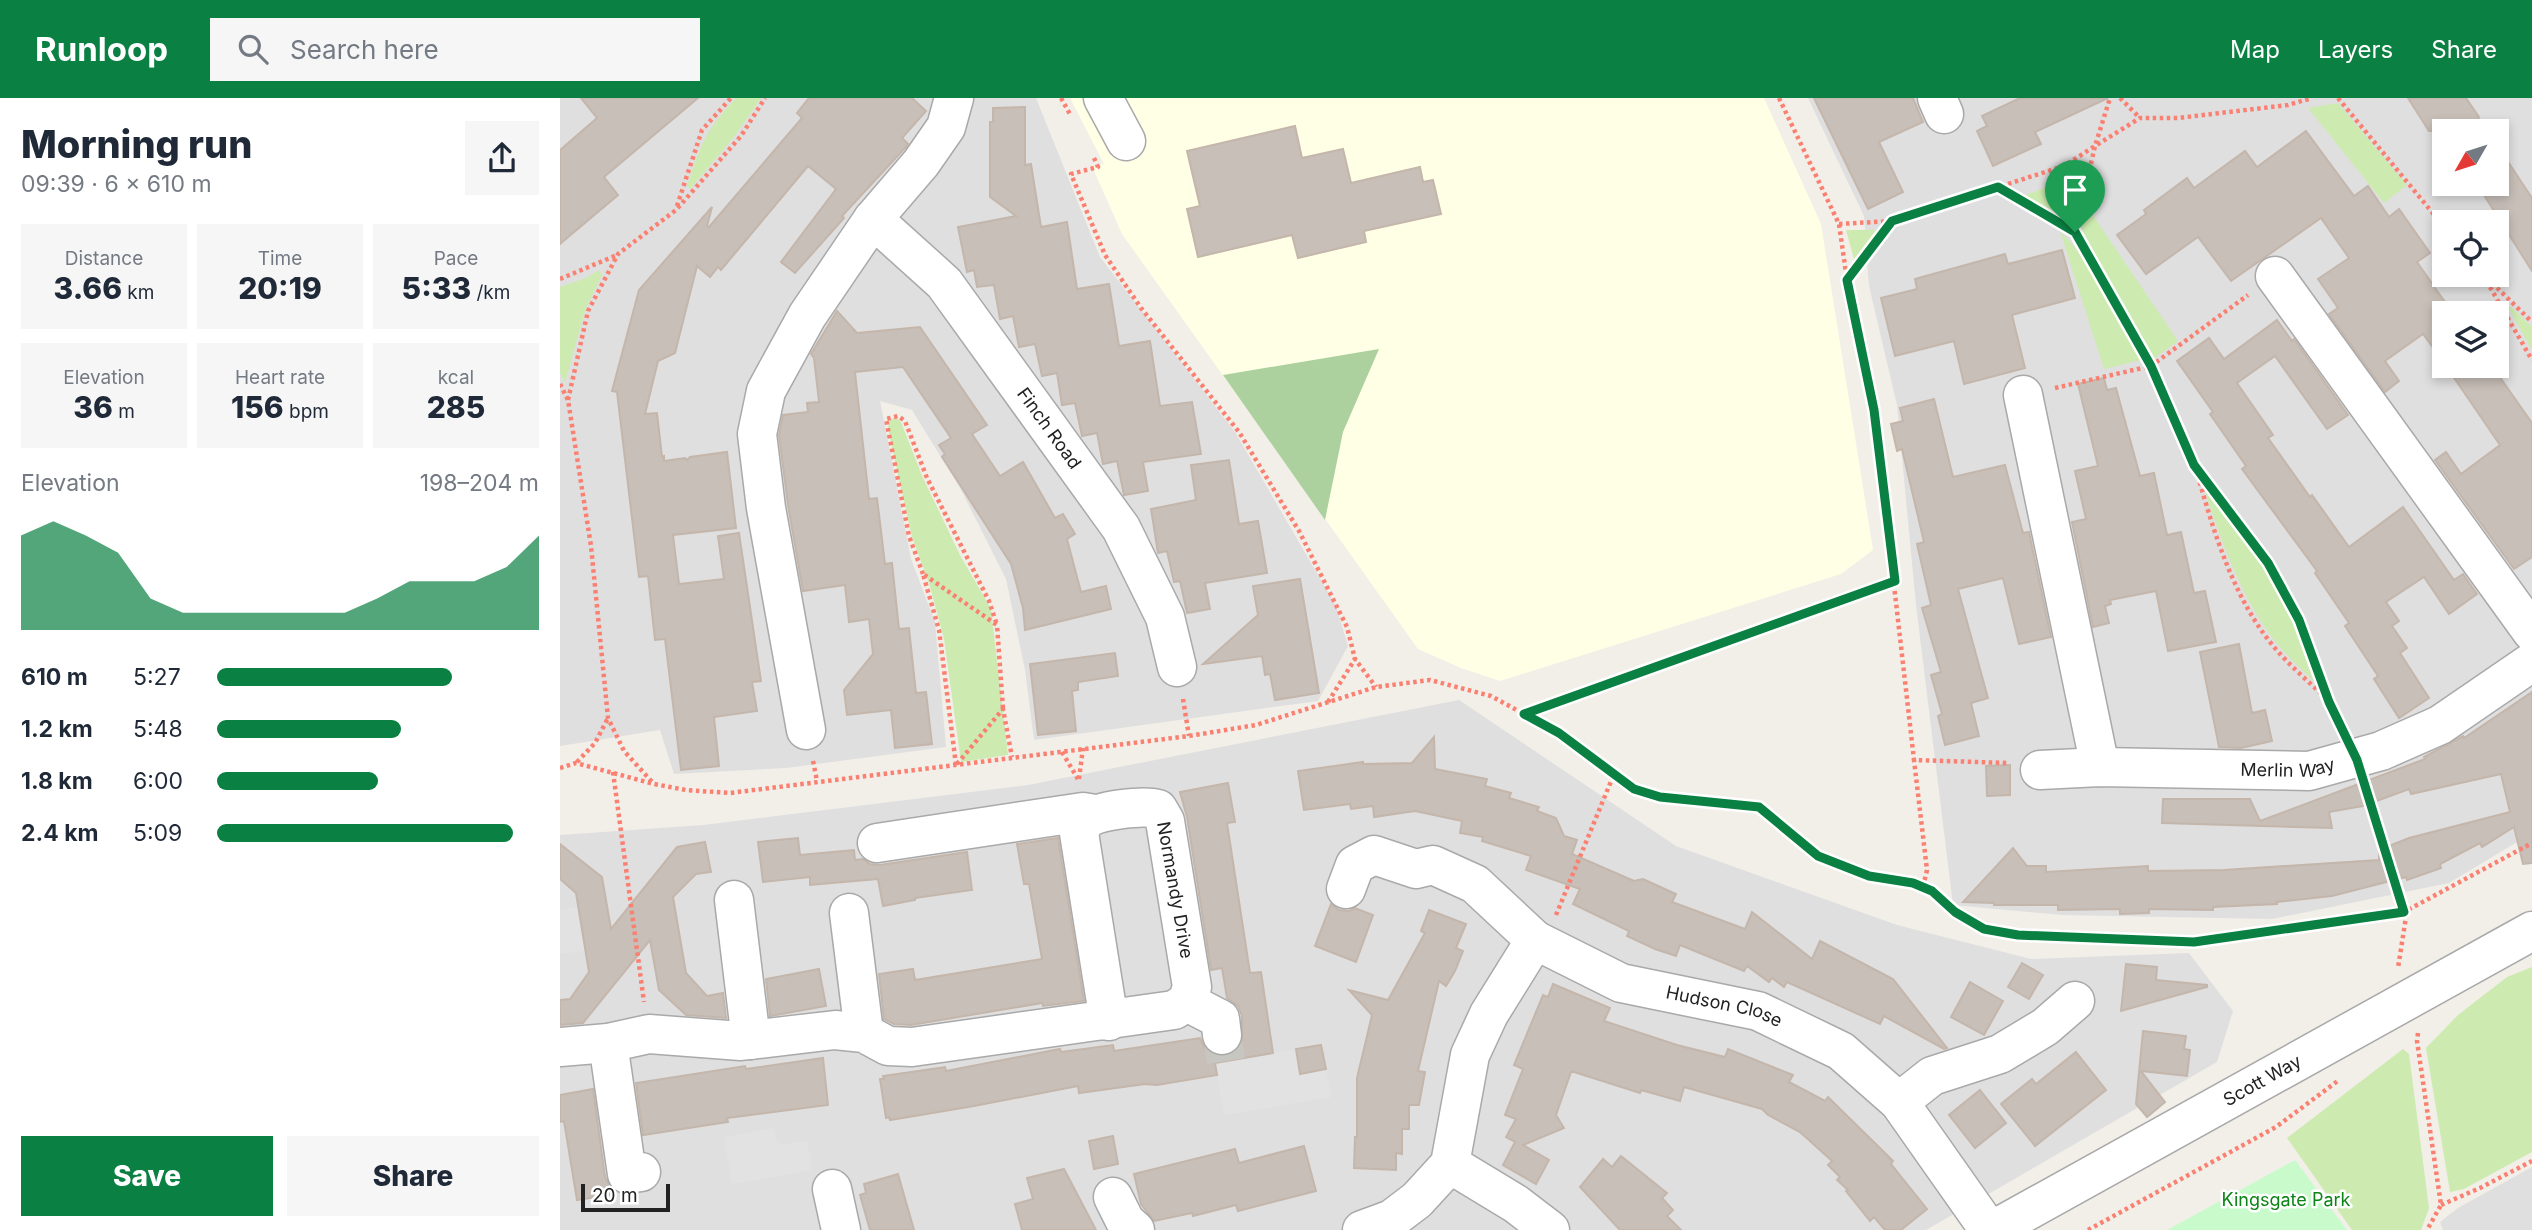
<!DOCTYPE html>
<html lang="en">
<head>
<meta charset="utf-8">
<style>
	body { margin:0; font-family:Inter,sans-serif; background:#f6f6f7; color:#1f2937; height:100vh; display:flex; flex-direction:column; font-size:26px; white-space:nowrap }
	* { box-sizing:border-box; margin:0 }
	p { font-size:23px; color:#747a83 }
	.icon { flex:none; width:38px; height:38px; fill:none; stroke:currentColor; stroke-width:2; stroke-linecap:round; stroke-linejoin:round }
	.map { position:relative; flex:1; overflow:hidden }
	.side { display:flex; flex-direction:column; background:#fff; width:560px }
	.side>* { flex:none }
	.needle { width:46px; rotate:231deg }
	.tools { position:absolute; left:1872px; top:21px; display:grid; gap:14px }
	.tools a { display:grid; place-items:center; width:77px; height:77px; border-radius:0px; background:#fff; box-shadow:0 4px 10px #0003; font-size:35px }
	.scale { position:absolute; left:21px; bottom:18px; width:89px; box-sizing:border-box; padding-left:7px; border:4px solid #222; border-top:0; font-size:19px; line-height:24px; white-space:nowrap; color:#222; -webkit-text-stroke:5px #fff; paint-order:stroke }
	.pin { position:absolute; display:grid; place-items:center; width:60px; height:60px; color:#fff; margin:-72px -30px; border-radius:50% 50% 50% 0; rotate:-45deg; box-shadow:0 0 7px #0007 }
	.pin .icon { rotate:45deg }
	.round { display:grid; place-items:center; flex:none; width:74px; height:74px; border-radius:0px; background:#f6f6f7 }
	.head { display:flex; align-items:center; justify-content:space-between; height:119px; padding:0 21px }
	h1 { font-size:38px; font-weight:800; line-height:52px }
	.metrics { display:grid; grid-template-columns:repeat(3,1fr); gap:10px; height:119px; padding:7px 21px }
	.metrics div { display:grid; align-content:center; border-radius:0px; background:#f6f6f7; text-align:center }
	.metrics b { font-size:30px; font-weight:800 }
	.metrics small { font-size:19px; font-weight:400 }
	.metrics p { font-size:19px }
	.chart { height:196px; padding:14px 21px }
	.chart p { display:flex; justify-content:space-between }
	.chart svg { width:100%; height:126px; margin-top:7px; fill:#0b8043; opacity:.7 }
	.primary-button { display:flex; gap:14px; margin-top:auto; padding:14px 21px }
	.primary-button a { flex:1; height:80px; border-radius:0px; background:#0b8043; color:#fff; font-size:28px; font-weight:800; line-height:80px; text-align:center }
	.primary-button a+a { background:#f6f6f7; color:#1f2937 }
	ul { padding:0 21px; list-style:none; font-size:23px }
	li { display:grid; grid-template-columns:112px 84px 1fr; align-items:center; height:52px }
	li i { height:18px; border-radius:9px; background:#0b8043 }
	header { display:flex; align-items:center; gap:42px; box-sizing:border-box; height:98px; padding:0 35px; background:#0b8043; color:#fff }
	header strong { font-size:33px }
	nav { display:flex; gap:38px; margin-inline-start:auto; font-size:24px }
	.search { width:490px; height:63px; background:#f6f6f7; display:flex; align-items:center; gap:18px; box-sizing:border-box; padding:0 24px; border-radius:0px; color:#747a83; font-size:26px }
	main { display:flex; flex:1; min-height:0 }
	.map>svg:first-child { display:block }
	.residential { fill:#e0dfdf; fill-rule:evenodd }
	.education { fill:#ffffe5 }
	.grass { fill:#cdebb0 }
	.forest { fill:#add19e }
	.park { fill:#c8facc }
	.parking { fill:#e2e2e2 }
	.building { fill:#c7bfb8; stroke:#c4b6ab; stroke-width:2 }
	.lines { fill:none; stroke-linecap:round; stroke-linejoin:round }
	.minor-tunnel { stroke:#c8c6c1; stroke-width:38; stroke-dasharray:38 19; stroke-linecap:butt }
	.minor-casing { stroke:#a9a9a9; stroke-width:41 }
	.path { stroke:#fa8072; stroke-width:4.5; stroke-dasharray:3.5 3.5; stroke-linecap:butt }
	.minor { stroke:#fff; stroke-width:38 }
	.route-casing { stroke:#fff; stroke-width:14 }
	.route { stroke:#0b8043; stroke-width:9 }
	.labels { text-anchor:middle; stroke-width:5; stroke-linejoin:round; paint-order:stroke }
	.street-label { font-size:18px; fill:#222; stroke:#fff }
	.park-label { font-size:18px; fill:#0c8416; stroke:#fff }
</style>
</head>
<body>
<header>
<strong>Runloop</strong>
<div class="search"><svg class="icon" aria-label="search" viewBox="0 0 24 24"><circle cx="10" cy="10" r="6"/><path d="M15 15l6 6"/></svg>Search here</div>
<nav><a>Map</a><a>Layers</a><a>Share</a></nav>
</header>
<main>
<section class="side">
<div class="head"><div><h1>Morning run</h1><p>09:39 · 6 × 610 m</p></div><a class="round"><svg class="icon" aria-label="share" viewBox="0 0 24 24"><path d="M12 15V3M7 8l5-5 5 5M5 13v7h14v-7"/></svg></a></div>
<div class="metrics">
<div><p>Distance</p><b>3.66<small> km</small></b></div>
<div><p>Time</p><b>20:19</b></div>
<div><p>Pace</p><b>5:33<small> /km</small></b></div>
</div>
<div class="metrics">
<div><p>Elevation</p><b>36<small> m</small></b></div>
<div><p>Heart rate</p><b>156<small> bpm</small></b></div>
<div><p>kcal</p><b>285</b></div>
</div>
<div class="chart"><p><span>Elevation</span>198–204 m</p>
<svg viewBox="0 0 160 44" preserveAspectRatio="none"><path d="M0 44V11L10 6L20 11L30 17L40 33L50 38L60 38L70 38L80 38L90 38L100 38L110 33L120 27L130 27L140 27L150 22L160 11V44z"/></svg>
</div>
<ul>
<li><b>610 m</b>5:27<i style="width:73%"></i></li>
<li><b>1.2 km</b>5:48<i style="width:57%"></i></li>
<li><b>1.8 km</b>6:00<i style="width:50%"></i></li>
<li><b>2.4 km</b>5:09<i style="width:92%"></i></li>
</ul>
<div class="primary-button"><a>Save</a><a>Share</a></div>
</section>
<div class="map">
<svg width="1972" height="1132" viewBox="0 0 1972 1132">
	<rect width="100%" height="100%" fill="#f2efe9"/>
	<g class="residential">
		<polygon points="0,0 476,0 540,159 675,334 776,508 788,548 758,603 474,642 465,572 446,481 400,390 352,312 320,303 351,461 375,524 386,649 226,670 114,676 100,632 0,648"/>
		<path d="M1248 0H1972V735L1889 785 1712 821 1502 817 1393 807 1356 507 1337 307 1309 188 1304 118ZM1885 33H1937V86H1885ZM1885 124H1937V177H1885ZM1885 215H1937V268H1885Z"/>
		<polygon points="899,602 1116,748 1337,827 1471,861 1629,855 1673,913 1657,964 1366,1132 0,1132 0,737 143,727 468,687"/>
		<polygon points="1972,1069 1972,1132 1883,1132 1880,1124 1898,1110"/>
	</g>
	<polygon class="education" points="510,0 1204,0 1261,126 1313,452 1281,476 940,583 901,570 858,551 562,136 532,68 544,66"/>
	<g class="grass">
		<path d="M176 0H201L174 39 130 91 127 88C141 46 145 33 176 0Z"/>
		<polygon points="1778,5 1847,87 1824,105 1748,10"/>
		<polygon points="1521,74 1509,124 1464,98"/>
		<polygon points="1528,97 1532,116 1618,243 1592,262 1525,144 1521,130"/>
		<polygon points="1286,132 1320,132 1295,165"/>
		<path d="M1500 133C1536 170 1558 216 1581 262L1544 271Z"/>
		<polygon points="39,172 42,177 26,210 5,285 0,275 0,189 26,180"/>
		<polygon points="1945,203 1972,229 1972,253"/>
		<polygon points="335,319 341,324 363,380 400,457 431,511 448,657 401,664 384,541 369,485 352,439 328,331 329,323"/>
		<path d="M1642 384 1703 464 1739 532 1760 589C1743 573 1725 557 1711 538 1678 493 1659 437 1642 384Z"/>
		<polygon points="1972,869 1972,1054 1904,1091 1890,1094 1866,950 1898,917 1947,879"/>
		<polygon points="1843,951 1849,956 1869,1110 1861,1132 1792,1132 1727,1040"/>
	</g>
	<polygon class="forest" points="819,251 783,334 765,422 663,277"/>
	<polygon class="park" points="1735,1062 1787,1132 1607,1132"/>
	<g class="parking">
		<polygon points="19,809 25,853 0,856 0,812"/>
		<polygon points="736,951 740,976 766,971 771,999 664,1017 655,965"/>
		<polygon points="214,1030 215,1040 222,1047 247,1042 252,1072 172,1086 164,1039"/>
	</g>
	<g class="building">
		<polygon points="21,0 138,0 44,79 58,97 0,146 0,52 37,20"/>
		<polygon points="249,0 352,0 366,13 342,40 348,46 346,49 282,118 284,120 235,175 221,164 276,91 248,68 161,172 158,169 150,179 137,168 115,255 98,263 85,316 97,315 102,359 104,358 104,363 125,360 127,362 130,359 167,354 176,430 113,437 119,486 164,481 158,438 179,435 201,583 192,584 197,613 154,619 159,668 121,672 105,541 95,542 88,478 79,479 57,294 52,293 79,192 152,109 147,128 149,129 242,20 237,15"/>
		<polygon points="1254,0 1353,0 1363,24 1319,44 1343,94 1308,111"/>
		<polygon points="1460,0 1548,0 1475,34 1481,46 1433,68 1417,33 1427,28 1422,18"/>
		<polygon points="1848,0 1906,0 1919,19 1912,33 1869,33"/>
		<polygon points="465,9 465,67 471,66 481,129 507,124 517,191 549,186 559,248 590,243 600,308 632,304 641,356 583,364 588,393 564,397 557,363 543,366 537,335 522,338 515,305 502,307 497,275 482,278 475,246 459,249 453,218 440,221 434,187 417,189 414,172 407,174 398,129 456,118 430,99 430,24 433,24 433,10"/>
		<polygon points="735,28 742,60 783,51 791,85 860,69 863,84 873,82 881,116 804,133 806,144 738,160 732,137 638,159 627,111 640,108 627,53"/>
		<polygon points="1746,33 1794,98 1808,88 1829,119 1839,111 1870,155 1857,164 1885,204 1885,266 1863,236 1825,263 1839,283 1825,294 1769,216 1778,210 1758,181 1789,160 1761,120 1671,183 1638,139 1586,176 1557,137 1586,116 1584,112 1627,80 1634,90 1685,53 1697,69"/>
		<polygon points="1937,47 1972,100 1972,173 1917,86 1937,86"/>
		<polygon points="1502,152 1515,200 1452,217 1465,270 1404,286 1394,243 1335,258 1321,200 1357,191 1355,181 1445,156 1448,166"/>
		<polygon points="277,213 297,235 360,229 427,327 412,336 440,378 463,364 495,420 503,416 515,436 507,441 521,494 546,488 551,511 465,532 463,510 451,466 382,359 385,356 379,347 391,340 343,269 295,274 309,401 317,400 325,466 332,465 339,531 349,530 356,595 366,594 372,646 335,650 331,612 287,617 284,592 313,556 309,521 289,524 285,487 243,493 228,407 219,337 223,317 248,314 247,305 259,304 254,260 251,256"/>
		<polygon points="1717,222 1732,243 1734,241 1788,317 1767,331 1715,258 1677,285 1713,337 1708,340 1750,399 1752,397 1789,449 1843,409 1894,482 1903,476 1917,496 1889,516 1864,479 1826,504 1839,523 1832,528 1847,550 1840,555 1869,600 1839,620 1814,581 1818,578 1785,528 1789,525 1755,475 1757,473 1682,371 1686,368 1650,316 1653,314 1617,263 1649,240 1664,261"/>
		<polygon points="1886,268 1932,268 1972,325 1972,459 1954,471 1875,362 1886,354 1901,376 1940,347"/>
		<polygon points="1544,280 1547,292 1556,290 1580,378 1594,375 1607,437 1621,434 1634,495 1645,493 1656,544 1608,553 1596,493 1550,502 1551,506 1545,508 1549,525 1533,529 1512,424 1526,421 1515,373 1538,368 1518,286"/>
		<polygon points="1374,301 1393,379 1445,367 1463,435 1469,434 1491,539 1459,546 1443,480 1398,491 1428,600 1411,605 1419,638 1385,647 1378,618 1382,616 1371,577 1381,574 1362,510 1371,507 1357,446 1364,444 1342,351 1337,353 1331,326 1343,323 1340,310"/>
		<polygon points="669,362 679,426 698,423 707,475 645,485 650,511 627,515 620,483 614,484 607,453 598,455 591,411 636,402 631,367"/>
		<polygon points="740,481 759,595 715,602 710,576 705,577 702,558 643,566 698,517 693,488"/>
		<polygon points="1679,546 1692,615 1705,612 1712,643 1681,650 1659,649 1640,554"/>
		<polygon points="555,555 558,578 518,584 518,592 512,593 516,633 478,637 470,566"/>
		<polygon points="1972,594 1972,765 1963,766 1954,729 1922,749 1920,745 1880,766 1881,770 1847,782 1846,779 1772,798 1717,804 1717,806 1653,809 1653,812 1589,811 1589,815 1560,816 1560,811 1498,812 1498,807 1434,807 1434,805 1403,804 1453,750 1467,768 1486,768 1486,774 1588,768 1588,773 1664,772 1819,762 1819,752 1849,740 1950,714 1941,676 1851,696 1849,691 1803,708 1769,714 1772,730 1602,725 1603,701 1690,701 1700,723 1865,661 1864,659 1903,638 1904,640"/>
		<polygon points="874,639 875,671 927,681 925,688 951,695 949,700 979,709 977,713 996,720 1004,738 1017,742 1012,756 1074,783 1083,781 1116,796 1112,804 1185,831 1192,814 1252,861 1260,843 1333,881 1387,950 1384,951 1324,918 1320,926 1227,884 1224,889 1212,880 1209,884 1187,868 1184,873 1120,847 1116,858 1095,851 1067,838 1069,833 1013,806 1020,791 966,772 971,758 922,743 923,739 900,735 902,723 855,713 814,719 813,708 791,711 790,706 744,712 738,673 803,664 803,666 852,665"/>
		<polygon points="1450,667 1450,697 1427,698 1426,668"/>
		<polygon points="668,685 675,724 667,725 690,875 701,874 713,955 655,965 657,977 597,987 585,986 519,995 518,988 414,1008 330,1022 329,1019 326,1020 320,981 324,981 323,978 385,969 386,973 500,951 501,954 553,947 554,953 640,940 645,951 654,957 665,959 676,954 682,945 682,918 678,908 667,900 662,870 651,872 627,719 620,694"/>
		<polygon points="238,740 240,757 294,752 295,762 303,761 310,766 320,767 407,754 412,792 355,800 355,802 323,808 318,781 250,787 250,779 203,784 198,744"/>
		<polygon points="498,740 524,903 483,908 482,905 351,927 334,926 324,921 319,876 353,871 355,882 482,861 469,786 464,786 457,746"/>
		<polygon points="145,744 151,774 136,776 113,799 126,875 147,898 163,895 166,920 126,917 99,892 90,842 23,925 0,927 0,902 10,901 29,874 16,795 0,781 0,746 42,779 51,831 117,749"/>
		<polygon points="771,806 779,812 789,813 795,810 813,817 796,864 755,848"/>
		<polygon points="869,812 906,826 896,850 903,853 895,873 886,888 879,883 858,973 865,974 859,1007 849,1007 849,1031 842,1031 842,1056 836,1055 836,1072 794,1070 795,1039 797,1039 797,980 812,917 789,892 828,902 865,835 861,833"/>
		<polygon points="1462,865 1483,877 1469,901 1448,889"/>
		<polygon points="1566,866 1597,869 1596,882 1647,887 1647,889 1561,913"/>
		<polygon points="259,871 266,908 210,918 206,881"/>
		<polygon points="1410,884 1443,903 1424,937 1391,919"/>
		<polygon points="993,886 1050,910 1044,923 1117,947 1165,959 1168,951 1233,977 1229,984 1265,1003 1268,999 1333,1063 1331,1066 1367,1111 1341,1132 1325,1132 1314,1119 1310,1123 1286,1093 1288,1092 1277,1082 1280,1079 1268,1067 1272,1063 1240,1034 1208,1017 1202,1011 1124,989 1120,1003 1081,992 1080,995 1014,974 1011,974 996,1017 1004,1030 963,1047 989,1062 976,1086 943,1067 955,1044 946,1039 956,1021 945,1017 963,971 954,967 983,897 988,899"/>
		<polygon points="1583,933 1626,938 1624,951 1630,952 1627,978 1581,973 1605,1004 1587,1019 1576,1006"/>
		<polygon points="761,947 766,971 740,976 736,951"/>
		<polygon points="1516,954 1546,992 1475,1048 1441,1006 1472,981 1476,986"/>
		<polygon points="263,960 268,1007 167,1020 168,1024 83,1037 76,985 185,968 186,971"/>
		<polygon points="33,991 45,1079 54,1096 17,1102 4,1023 0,1024 0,997"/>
		<polygon points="1420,992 1446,1025 1415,1050 1389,1017"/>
		<polygon points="553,1038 558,1066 534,1071 529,1043"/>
		<polygon points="744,1048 756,1093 678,1113 676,1107 633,1118 632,1115 594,1123 581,1106 574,1076 675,1051 679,1065"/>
		<polygon points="1061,1058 1107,1095 1102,1100 1113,1112 1107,1118 1121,1132 1060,1132 1020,1089 1043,1061 1052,1069"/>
		<polygon points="504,1071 536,1132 462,1132 455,1106 473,1101 467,1080"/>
		<polygon points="338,1076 354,1132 310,1132 300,1097 306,1095 304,1086"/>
	</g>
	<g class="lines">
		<polyline class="minor-tunnel" points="662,937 666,963"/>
		<g class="minor-casing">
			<g id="minor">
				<polyline points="543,0 566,43"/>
				<polyline points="1377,0 1384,16"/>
				<path id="s1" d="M313 121 384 185 561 430 605 519 617 569"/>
				<polyline points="1715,178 1972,534"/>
				<polyline points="1463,297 1540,669"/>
				<polyline points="246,632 206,410 197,336 206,293 247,218 313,121 361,65 386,29 394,0"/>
				<path id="s2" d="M1480 672 1540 669 1749 673 1821 653 1880 627 1972 564"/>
				<polyline points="317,745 523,714 535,716"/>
				<path id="s3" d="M786 791 795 767 814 757 856 771 873 767 915 786 975 842 1061 885 1198 913 1281 953 1339 1004 1429 1132"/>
				<polyline points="174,802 191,942"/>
				<polyline points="289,815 304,935"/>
				<polyline points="627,904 660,921 662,937"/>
				<polyline points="48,945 67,1076 81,1074"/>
				<path d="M0 949 48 945 89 936 181 943 275 932 304 935 328 948 352 949 614 912 627 904 632 889 605 723 598 711C583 707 540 712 527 721 523 724 522 729 519 735L549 923"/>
				<polyline points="1339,1004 1372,978 1440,956 1485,929 1515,903"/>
				<polyline points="890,1066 956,1106 990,1132"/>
				<polyline points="272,1091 281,1132"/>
				<polyline points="553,1099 565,1123 575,1132"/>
				<polyline points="802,1132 832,1121 857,1102 890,1066 910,957 929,916 975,842"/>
				<path id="s4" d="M1433 1132 1972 833"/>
			</g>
		</g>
		<g class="path">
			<polyline points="501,0 511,18"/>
			<polyline points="1219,0 1279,126 1287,182 1314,312 1354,662"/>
			<polyline points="1560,0 1580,20"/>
			<polyline points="1778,0 1885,130"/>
			<polyline points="534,60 538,69 511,76 545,157 581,210 679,334 739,433 787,529 795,561"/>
			<polyline points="1439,89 1515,134 1591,268 1634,367 1708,465 1739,522 1769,604 1781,629"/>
			<polyline points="117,108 142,32 171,0"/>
			<polyline points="1279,126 1332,123 1504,68 1535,48 1550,0"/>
			<polyline points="1515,134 1535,48 1580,20 1618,20 1728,7 1752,0"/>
			<polyline points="1923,177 1972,262"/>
			<polyline points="1927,180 1972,224"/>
			<polyline points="0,181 57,157"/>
			<polyline points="1287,181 1331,124"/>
			<polyline points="0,286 8,302 31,448 48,620 64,653 93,685"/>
			<polyline points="1495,290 1591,268 1688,197"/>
			<polyline points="8,302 28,213 58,156 116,112 181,38 205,0"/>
			<path d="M1636 371C1653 432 1673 500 1714 549 1730 568 1750 585 1768 602"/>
			<polyline points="363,476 349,438 326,321 338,318 345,323 367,380 429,503 437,527"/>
			<polyline points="623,601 629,638"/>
			<polyline points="768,604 795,561 816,589"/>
			<polyline points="964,616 1335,483"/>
			<polyline points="502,654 518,681"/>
			<polyline points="253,663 257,683"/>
			<polyline points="17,664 35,645 48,620"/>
			<polyline points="397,666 443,611 452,659"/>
			<polyline points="396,667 379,532 363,476 437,527 443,611"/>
			<polyline points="0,670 16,665 94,686 126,692 170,695 629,638 696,627 816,589 870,582 931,598 999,635 1075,691 1100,699 1199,709 1258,758 1309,778 1353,785 1372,793 1395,814 1424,831 1458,837 1635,843 1844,814 1846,819 1838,870"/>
			<polyline points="53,674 84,904"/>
			<polyline points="519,681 523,650"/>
			<polyline points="1806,692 1844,814 1972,745"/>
			<polyline points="1363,789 1367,772 1354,662 1448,665"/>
			<polyline points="996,817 1054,676"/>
			<polyline points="1858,935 1857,943 1881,1107 1867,1132"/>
			<polyline points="1881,1107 1920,1090 1972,1063"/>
			<polyline points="1528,1132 1716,1029 1779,982"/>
		</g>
		<use href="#minor" class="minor"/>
	</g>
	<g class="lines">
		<g class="route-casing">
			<polygon id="route" points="1438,89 1515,134 1591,268 1634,367 1708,465 1739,522 1769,604 1797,662 1844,814 1634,844 1458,837 1424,831 1395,814 1372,793 1353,785 1309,778 1258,758 1199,709 1100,699 1074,691 999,635 964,616 1335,483 1314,312 1287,182 1332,123"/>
		</g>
		<use href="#route" class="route"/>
	</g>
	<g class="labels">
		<g class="street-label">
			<text dy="6" stroke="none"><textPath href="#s1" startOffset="275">Finch Road</textPath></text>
			<text dy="6" stroke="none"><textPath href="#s2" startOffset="248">Merlin Way</textPath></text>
			<text transform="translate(615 792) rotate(80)" y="6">Normandy Drive</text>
			<text dy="6" stroke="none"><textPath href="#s3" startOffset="439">Hudson Close</textPath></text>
			<text dy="6" stroke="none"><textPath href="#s4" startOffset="308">Scott Way</textPath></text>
		</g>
		<g class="park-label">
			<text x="1726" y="1108">Kingsgate Park</text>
		</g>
	</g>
</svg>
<div class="tools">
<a><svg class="needle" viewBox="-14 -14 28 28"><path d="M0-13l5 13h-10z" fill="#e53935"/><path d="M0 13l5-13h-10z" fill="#747a83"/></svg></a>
<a><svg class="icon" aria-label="locate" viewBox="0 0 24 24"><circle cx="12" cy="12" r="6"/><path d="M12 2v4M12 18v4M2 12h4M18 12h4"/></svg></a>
<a><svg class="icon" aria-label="layers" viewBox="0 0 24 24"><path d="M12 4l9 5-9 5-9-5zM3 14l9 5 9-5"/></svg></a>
</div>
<div class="scale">20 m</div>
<div class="pin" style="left:1515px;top:134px;background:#1e9e55"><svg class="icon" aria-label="arrive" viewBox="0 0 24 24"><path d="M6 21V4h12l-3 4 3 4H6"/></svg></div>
</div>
</main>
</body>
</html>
